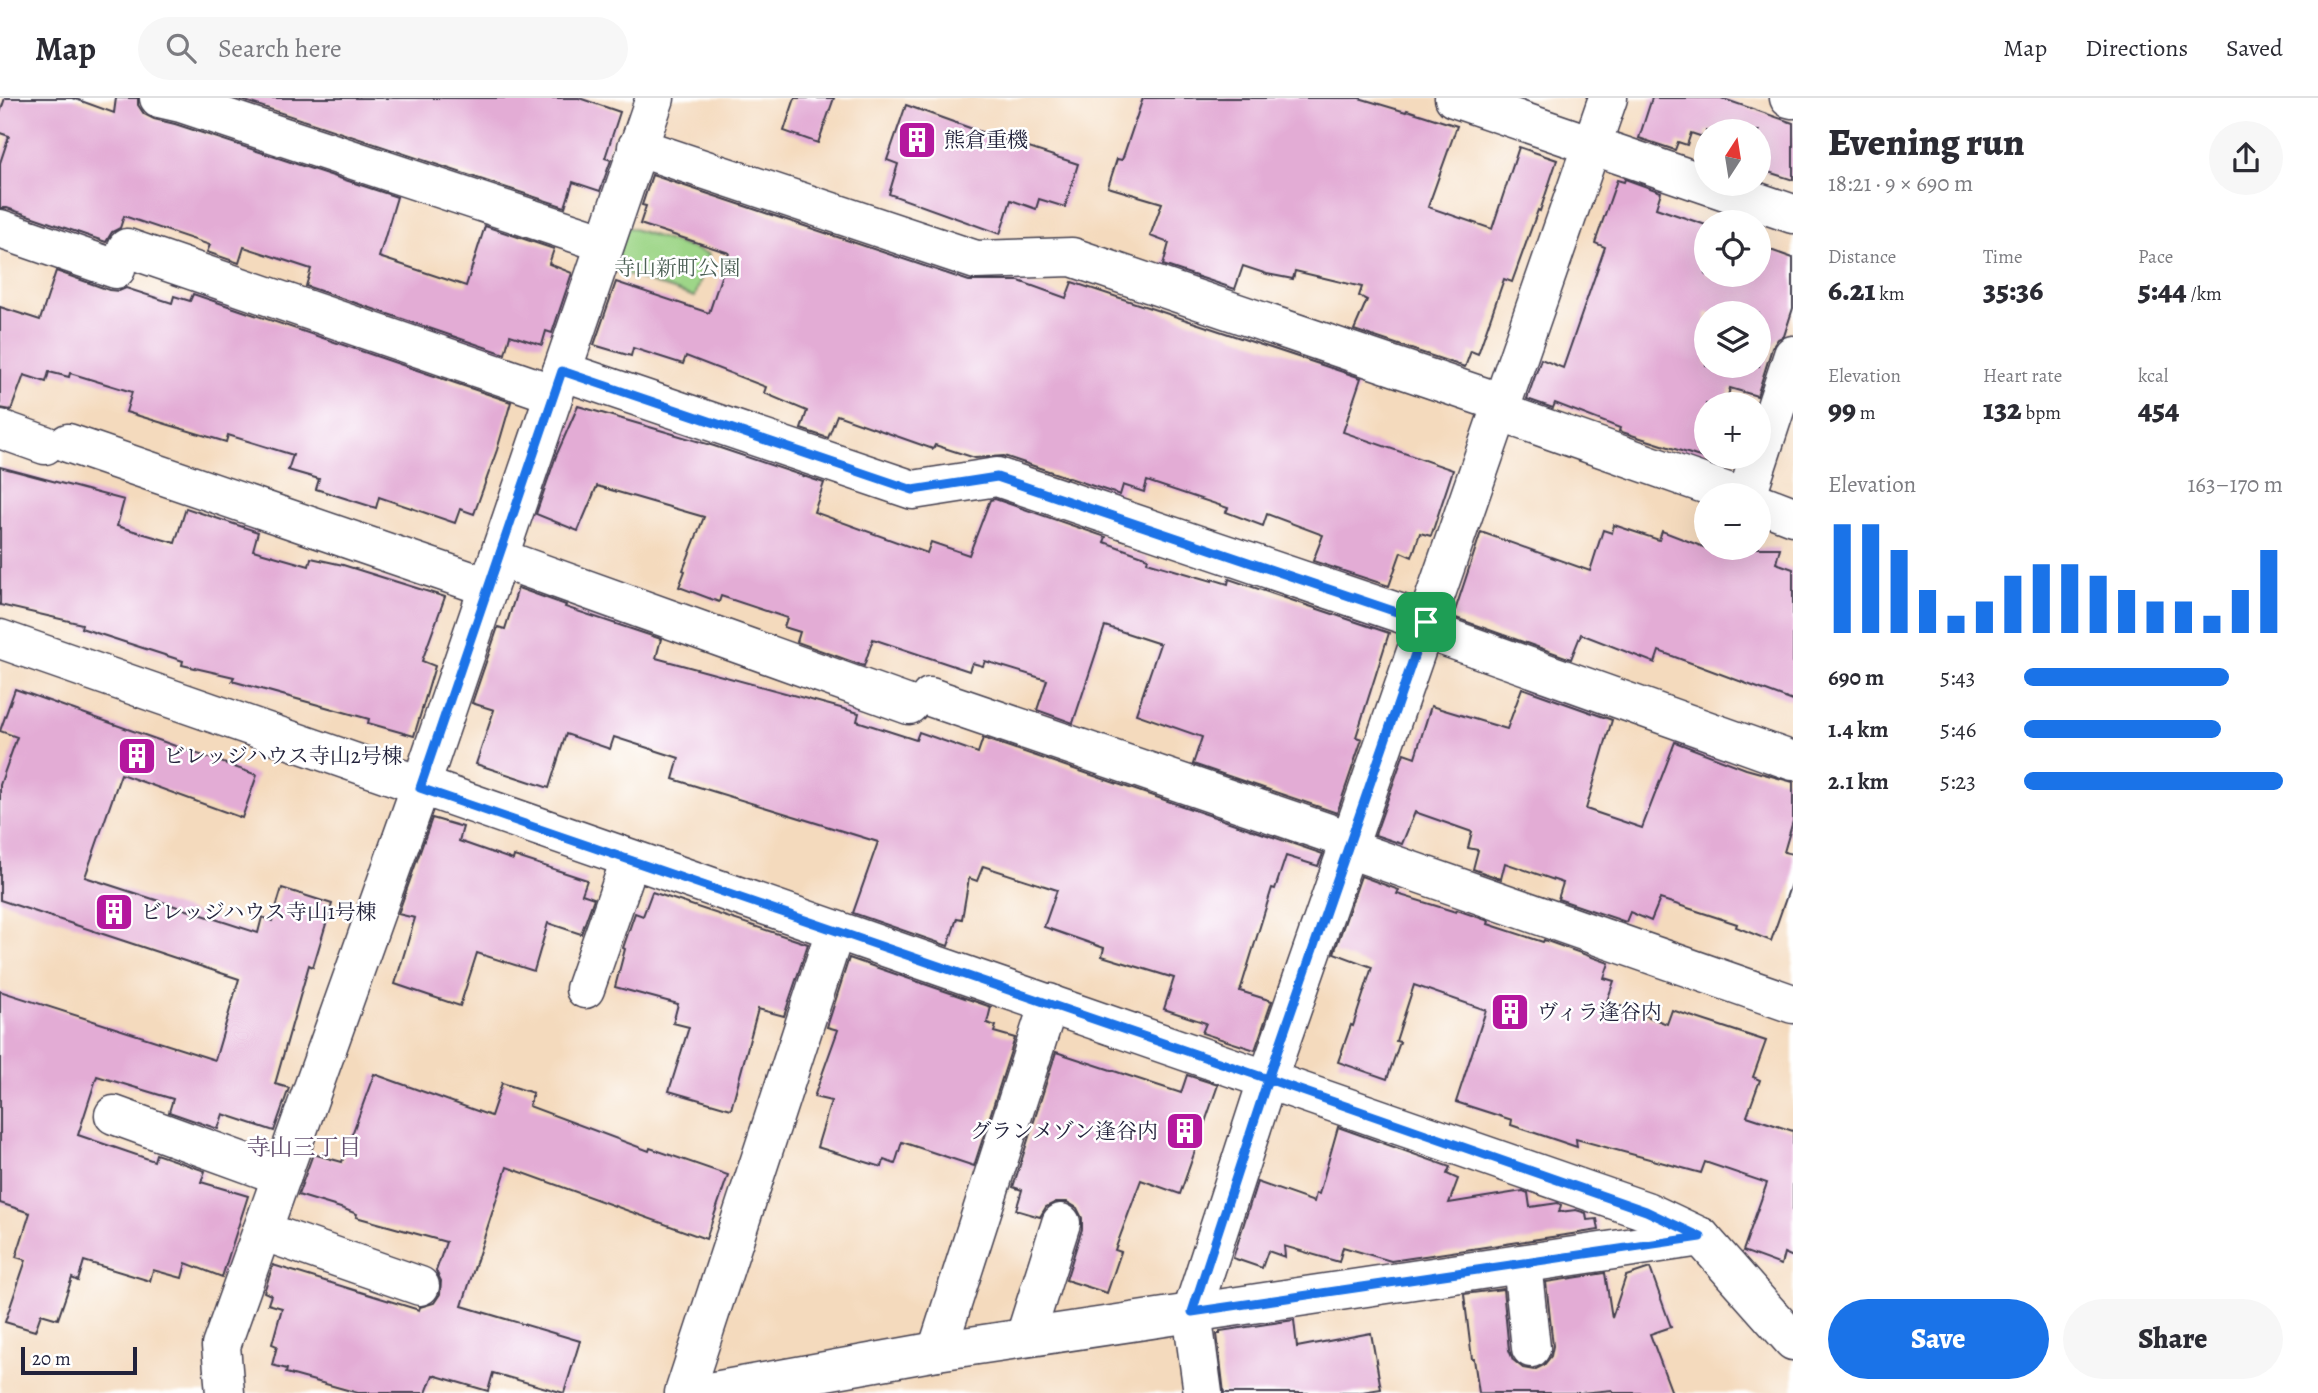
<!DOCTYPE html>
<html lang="en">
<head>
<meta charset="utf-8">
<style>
	body { margin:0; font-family:Alegreya,"Noto Serif JP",serif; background:#f7f7f7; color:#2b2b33; height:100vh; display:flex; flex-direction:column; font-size:26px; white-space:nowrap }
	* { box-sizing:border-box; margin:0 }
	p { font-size:23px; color:#7c7c81 }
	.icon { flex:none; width:38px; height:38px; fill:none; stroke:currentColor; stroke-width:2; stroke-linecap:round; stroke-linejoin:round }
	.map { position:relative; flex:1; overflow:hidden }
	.panel { display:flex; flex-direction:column; background:#fff; width:525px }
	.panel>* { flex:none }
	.needle { width:46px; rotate:12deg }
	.tools { position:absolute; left:1694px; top:21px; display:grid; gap:14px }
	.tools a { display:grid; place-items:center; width:77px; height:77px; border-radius:50%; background:#fff; box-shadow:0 7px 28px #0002; font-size:35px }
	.scale { position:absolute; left:21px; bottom:18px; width:116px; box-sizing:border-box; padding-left:7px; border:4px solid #22223b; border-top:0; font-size:19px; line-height:24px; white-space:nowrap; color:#22223b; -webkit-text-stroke:5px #fff; paint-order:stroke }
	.pin { position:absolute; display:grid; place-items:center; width:60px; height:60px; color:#fff; margin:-30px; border-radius:14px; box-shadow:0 4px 10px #0006 }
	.round { display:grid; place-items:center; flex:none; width:74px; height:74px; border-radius:37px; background:#f7f7f7 }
	.headline { display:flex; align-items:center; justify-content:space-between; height:119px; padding:0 35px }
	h1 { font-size:38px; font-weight:800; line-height:52px }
	.stats { display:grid; grid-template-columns:repeat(3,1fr); gap:10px; height:119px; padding:7px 35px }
	.stats div { display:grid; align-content:center }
	.stats b { font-size:30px; font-weight:800 }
	.stats small { font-size:19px; font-weight:400 }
	.stats p { font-size:19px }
	.chart { height:196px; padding:14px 35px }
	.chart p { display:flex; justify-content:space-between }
	.chart svg { width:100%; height:126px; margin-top:7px; stroke:#1a73e8; stroke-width:6 }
	.button { display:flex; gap:14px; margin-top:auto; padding:14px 35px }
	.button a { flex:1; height:80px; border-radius:42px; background:#1a73e8; color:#fff; font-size:28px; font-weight:800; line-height:80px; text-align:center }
	.button a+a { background:#f7f7f7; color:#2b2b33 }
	ul { padding:0 35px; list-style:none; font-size:23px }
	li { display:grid; grid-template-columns:112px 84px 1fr; align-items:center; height:52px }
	li i { height:18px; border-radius:9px; background:#1a73e8 }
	header { display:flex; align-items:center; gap:42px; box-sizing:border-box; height:98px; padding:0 35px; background:#fff; border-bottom:2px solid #e1e1e2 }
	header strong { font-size:33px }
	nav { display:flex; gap:38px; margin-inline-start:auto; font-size:24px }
	.search { width:490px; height:63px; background:#f7f7f7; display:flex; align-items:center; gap:18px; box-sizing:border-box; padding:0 24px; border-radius:38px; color:#7c7c81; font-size:26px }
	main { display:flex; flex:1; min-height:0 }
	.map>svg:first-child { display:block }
	.green { fill:#9ed688; stroke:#607c62; stroke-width:2 }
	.building { fill:#e3acd5; fill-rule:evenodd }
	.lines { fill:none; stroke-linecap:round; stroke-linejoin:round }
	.street-casing { stroke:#423e4e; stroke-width:41 }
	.street { stroke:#fff; stroke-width:38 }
	.route-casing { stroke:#fff; stroke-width:14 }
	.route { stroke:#1a73e8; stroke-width:9 }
	.labels { text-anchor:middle; stroke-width:5; stroke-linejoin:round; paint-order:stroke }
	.poi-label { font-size:21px; fill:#22223b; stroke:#fff; text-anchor:start }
	.park-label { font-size:21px; fill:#4d6156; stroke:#fff }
	.neighbourhood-label { font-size:23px; fill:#665271; stroke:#fff }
</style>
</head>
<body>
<header>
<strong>Map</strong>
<div class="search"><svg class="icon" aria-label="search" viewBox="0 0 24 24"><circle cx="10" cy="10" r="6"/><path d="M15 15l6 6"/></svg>Search here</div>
<nav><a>Map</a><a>Directions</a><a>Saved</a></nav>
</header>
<main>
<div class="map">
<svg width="1793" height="1295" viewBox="0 0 1793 1295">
	<rect width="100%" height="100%" fill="#fff"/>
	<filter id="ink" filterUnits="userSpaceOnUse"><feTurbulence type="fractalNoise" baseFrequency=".0143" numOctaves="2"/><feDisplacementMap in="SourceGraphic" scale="14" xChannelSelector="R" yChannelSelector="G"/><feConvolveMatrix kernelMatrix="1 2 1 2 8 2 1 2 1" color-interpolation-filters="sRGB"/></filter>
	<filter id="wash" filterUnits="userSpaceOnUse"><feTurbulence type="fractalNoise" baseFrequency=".00686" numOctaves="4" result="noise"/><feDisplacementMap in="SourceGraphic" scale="28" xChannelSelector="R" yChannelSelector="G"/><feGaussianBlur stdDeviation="1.57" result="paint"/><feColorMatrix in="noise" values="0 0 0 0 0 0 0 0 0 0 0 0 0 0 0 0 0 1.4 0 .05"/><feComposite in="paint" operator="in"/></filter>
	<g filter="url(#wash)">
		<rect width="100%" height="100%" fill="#f4dabd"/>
		<polygon class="green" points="621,127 709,156 695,199 607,170"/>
		<g id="blocks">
			<g class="building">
				<polygon points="5,0 73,0 114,15 116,0 138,0 138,7 144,16 154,21 175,26 397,99 379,159 466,188 485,128 554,151 549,166 572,175 552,235 546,233 542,247 510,237 505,256 306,188 311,171 244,149 239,165 207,154 210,147 124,118 120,130 112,134 106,144 7,110 0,110 0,65 9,38 0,35 0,15"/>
				<polygon points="236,0 579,0 620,14 605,60 611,62 600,93 573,84 565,109"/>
				<polygon points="795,0 834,0 818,45 784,33"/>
				<polygon points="1143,0 1359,0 1406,14 1407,12 1457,28 1428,109 1492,131 1519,49 1557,62 1540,113 1538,112 1512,184 1504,181 1478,256 1471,253 1465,269 1354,232 1367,202 1359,198 1362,189 1295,173 1293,181 1267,176 1243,168 1235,191 1163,167 1169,145 1150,138 1162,105 1108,89 1117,61 1122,62"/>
				<polygon points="1652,0 1721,0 1793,25 1793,82 1759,71 1759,33 1706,33 1706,40 1691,35 1687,47 1678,44 1675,52 1639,40"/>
				<polygon points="906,7 995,39 1078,66 1065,109 1039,101 1036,111 1011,102 1000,136 889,96 898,66 887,62"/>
				<polygon points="652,77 969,183 1019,183 1066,200 1072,184 1361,280 1343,334 1453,372 1431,438 1420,435 1412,459 1401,454 1389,488 1313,463 1323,437 1267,416 1263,428 1226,414 1228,410 1147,383 1144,394 1123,387 1120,397 1004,358 975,360 935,347 933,351 837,317 828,340 801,331 807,313 764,295 766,289 686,258 683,266 633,250 631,258 594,247 616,184 709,215 729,155 640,126 646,108 642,107"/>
				<path d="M1625 81 1661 94 1656 110 1706 127V177H1759V148L1793 160V210L1784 238 1778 241 1772 250 1757 298 1730 290 1726 306H1706V359H1710L1709 362 1619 333 1620 330 1555 305 1553 310 1527 301 1541 261 1563 270 1605 149 1595 145 1617 82 1624 84ZM1706 215H1759V268H1706Z"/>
				<polygon points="56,173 109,192 119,193 126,190 172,205 174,198 190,203 193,196 511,304 497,352 474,416 460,411 455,425 379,399 376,410 316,391 319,381 288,372 293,357 228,337 226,344 126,314 132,294 70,275 69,279 49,274 46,284 24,277 11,312 0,310 0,209 40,222"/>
				<polygon points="578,308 714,348 824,385 814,414 927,455 931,444 969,457 990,402 995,401 1106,439 1104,444 1148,460 1147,464 1212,483 1212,481 1228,486 1229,481 1389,535 1356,639 1362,641 1337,715 1193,666 1202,639 1136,616 1160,546 1105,528 1073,625 1037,612 1047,582 985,563 983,568 972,565 969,573 873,541 864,568 797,544 800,534 784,529 787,520 721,498 719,504 679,489 685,473 683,472 704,419 597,388 578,433 536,416 556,358"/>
				<polygon points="0,369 124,402 117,428 175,445 186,410 258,434 253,452 309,468 311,460 343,467 445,499 422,563 435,568 414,638 368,625 369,621 232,583 234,579 182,567 183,563 81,530 82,526 0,507"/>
				<polygon points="1614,427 1659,442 1662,433 1706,450 1780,450 1776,465 1793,471 1793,603 1659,553 1655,565 1581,536 1571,561 1453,519 1481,434 1590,473 1603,432 1612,435"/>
				<polygon points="518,490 566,507 565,509 661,541 656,560 859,615 857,623 916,642 919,634 978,655 983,640 1323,756 1318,768 1286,758 1275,791 1272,790 1240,893 1272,903 1255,952 1202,935 1206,925 1164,911 1174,880 1102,858 1104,850 1044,829 1057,792 983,768 977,783 969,780 962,821 957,820 948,848 853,815 878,744 673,681 679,660 614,639 610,651 566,636 549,690 476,666 494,612 472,605 498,529 505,531"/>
				<polygon points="1522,590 1612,622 1586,711 1642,730 1675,644 1746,671 1793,684 1793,723 1784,754 1793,756 1793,780 1771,843 1736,829 1737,826 1660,801 1651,823 1630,814 1626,824 1558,801 1563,785 1505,765 1501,781 1473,771 1478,752 1468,750 1472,734 1415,714 1402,746 1375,737 1404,655 1415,659 1431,608 1507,631"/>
				<polygon points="15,591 257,677 242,720 121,676 85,779 258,835 262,819 272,823 282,790 332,806 313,869 309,867 275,986 289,990 274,1033 223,1016 218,1031 169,1014 173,1001 97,978 78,1037 154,1063 156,1056 205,1073 201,1084 248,1098 222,1179 186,1165 182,1180 153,1172 150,1183 84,1163 78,1183 72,1180 58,1221 41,1216 35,1233 5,1224 26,1162 16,1159 30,1115 0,1105 0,893 215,962 239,881 0,802 0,687 17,639 0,633"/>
				<polygon points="432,720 463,729 459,743 513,762 514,758 587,782 582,796 594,800 581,836 548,825 534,873 477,855 460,908 395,886 415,820 398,816"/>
				<polygon points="1361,778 1399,792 1397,796 1456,814 1457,812 1489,823 1488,826 1543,844 1544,842 1609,865 1604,880 1614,883 1607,903 1667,926 1672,912 1766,943 1753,979 1760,982 1747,1018 1793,1033 1793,1159 1784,1155 1781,1167 1743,1153 1767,1085 1705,1064 1701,1075 1576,1041 1577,1049 1511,1027 1512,1022 1456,1004 1486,912 1414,887 1396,943 1400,944 1387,981 1338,964 1351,927 1353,928 1372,869 1334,855"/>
				<polygon points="652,794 808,846 784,918 758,911 731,1011 669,993 689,929 673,925 678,906 615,889 625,851 623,850 635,815 643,818"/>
				<polygon points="849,860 991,909 987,925 996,928 994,934 1015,940 974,1068 902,1044 895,1066 884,1062 882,1069 817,1049 831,1003 814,999 838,932 827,929"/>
				<polygon points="1056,954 1181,995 1187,977 1218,987 1180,1096 1141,1082 1115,1152 1121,1154 1107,1195 1066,1182 1082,1131 1082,1120 1077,1110 1067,1104 1056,1104 1046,1109 1040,1119 1016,1112 1022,1092 1013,1089"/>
				<polygon points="374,976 491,1018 502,985 533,995 529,1008 649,1053 650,1050 728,1077 706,1141 507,1069 462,1208 580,1243 564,1295 493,1275 488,1293 433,1277 426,1295 358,1295 286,1275 287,1271 272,1267 277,1248 272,1246 282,1210 268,1206 271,1197 264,1194 273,1167 419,1212 420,1209 434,1205 440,1196 441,1183 436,1173 446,1144 356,1119 357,1116 344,1111 298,1097 313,1056 342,1064"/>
				<polygon points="1338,1029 1450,1069 1447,1076 1458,1081 1449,1105 1523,1093 1528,1095 1530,1109 1558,1105 1561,1107 1559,1114 1576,1112 1586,1115 1587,1122 1597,1121 1599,1132 1391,1163 1343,1149 1339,1164 1284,1148 1285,1159 1268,1153 1262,1170 1233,1160 1257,1084 1314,1104 1316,1095 1319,1096"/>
				<polygon points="1650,1170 1671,1229 1650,1236 1672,1295 1613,1295 1612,1292 1581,1295 1479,1295 1474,1261 1472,1261 1464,1196 1503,1191 1509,1252 1513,1262 1523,1270 1534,1272 1544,1267 1551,1258 1553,1248 1546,1184 1605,1175 1612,1220 1626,1178"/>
				<polygon points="1294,1222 1297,1249 1371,1235 1381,1291 1356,1295 1224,1295 1217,1236 1220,1236 1220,1233"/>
			</g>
		</g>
	</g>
	<g filter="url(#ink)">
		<use href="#blocks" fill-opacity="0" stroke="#423e4e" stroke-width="2"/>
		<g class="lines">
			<g class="street-casing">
				<g id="street">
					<polyline points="159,0 181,5 605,145"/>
					<polyline points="1454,0 1793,116"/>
					<polyline points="1789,0 1793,1"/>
					<polyline points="637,49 976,162 1072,159 1502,305"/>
					<polyline points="0,131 116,171"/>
					<polyline points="127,150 554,296"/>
					<polyline points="562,273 913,392 997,379 1426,524"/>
					<polyline points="1499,314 1736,397"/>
					<polyline points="0,331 45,347"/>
					<polyline points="68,345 488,489"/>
					<polyline points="1747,397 1793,257"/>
					<polyline points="1759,405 1793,418"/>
					<polyline points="499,460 909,607"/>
					<polyline points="1423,531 1793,663"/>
					<path d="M0 541C547 735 1098 921 1646 1113L1701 1139 1793 1243"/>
					<polyline points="930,599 1352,743"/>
					<polyline points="1349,751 1793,906"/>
					<polyline points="585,891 630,762"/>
					<polyline points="114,1017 282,1078"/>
					<polyline points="262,1133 420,1188"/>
					<polyline points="1522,1166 1531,1250"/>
					<polyline points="1025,1239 1061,1125"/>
					<polyline points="937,1253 1049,905"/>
					<polyline points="225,1295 221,1248 420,690 655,0"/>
					<polyline points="684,1295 835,833"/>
					<polyline points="703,1295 937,1253 1701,1139"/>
					<polyline points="1203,1295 1192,1214 1268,980 1608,0"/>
				</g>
			</g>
			<use href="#street" class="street"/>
		</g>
	</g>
	<g class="lines" filter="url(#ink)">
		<g class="route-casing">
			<polyline id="route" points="1426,524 997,379 913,392 562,273 420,690 1268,981 1192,1214 1701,1139 1646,1113 1268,981 1426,524"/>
		</g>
		<use href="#route" class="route"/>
	</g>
	<defs>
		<g id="building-square" transform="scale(2.0125)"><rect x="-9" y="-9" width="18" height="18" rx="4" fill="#b5179e" stroke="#fff"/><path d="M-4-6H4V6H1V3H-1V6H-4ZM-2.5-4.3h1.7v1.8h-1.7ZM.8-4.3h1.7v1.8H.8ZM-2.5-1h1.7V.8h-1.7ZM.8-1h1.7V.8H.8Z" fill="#fff"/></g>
	</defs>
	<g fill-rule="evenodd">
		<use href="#building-square" x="917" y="42"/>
		<use href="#building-square" x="137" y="658"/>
		<use href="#building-square" x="114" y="814"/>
		<use href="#building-square" x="1510" y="914"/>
		<use href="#building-square" x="1185" y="1033"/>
	</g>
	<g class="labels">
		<g class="poi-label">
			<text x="944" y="49">熊倉重機</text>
			<text x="164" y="665">ビレッジハウス寺山2号棟</text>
			<text x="141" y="821">ビレッジハウス寺山1号棟</text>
			<text x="1537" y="921">ヴィラ逢谷内</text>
			<text x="1158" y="1040" text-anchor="end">グランメゾン逢谷内</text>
		</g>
		<g class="park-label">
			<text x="677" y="177">寺山新町公園</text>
		</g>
		<g class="neighbourhood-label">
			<text x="304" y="1057">寺山三丁目</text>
		</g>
	</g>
</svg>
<div class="tools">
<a><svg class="needle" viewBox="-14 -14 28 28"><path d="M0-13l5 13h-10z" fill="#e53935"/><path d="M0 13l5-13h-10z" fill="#7c7c81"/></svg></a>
<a><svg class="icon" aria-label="locate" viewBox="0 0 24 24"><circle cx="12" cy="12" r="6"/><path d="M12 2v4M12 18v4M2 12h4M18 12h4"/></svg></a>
<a><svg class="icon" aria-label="layers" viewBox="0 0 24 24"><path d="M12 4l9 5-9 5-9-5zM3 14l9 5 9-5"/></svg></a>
<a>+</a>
<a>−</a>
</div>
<div class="scale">20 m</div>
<div class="pin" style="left:1426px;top:524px;background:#1e9e55"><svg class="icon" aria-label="arrive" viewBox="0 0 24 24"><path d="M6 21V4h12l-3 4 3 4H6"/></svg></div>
</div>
<section class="panel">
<div class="headline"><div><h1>Evening run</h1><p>18:21 · 9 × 690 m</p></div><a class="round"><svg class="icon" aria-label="share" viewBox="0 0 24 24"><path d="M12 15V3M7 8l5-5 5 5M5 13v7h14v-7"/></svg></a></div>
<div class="stats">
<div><p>Distance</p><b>6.21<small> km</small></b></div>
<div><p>Time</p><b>35:36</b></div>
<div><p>Pace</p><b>5:44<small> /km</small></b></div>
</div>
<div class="stats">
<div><p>Elevation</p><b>99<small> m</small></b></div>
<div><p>Heart rate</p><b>132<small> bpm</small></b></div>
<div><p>kcal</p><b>454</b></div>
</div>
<div class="chart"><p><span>Elevation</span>163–170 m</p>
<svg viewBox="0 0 160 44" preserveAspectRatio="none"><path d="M5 44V6M15 44V6M25 44V15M35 44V29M45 44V38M55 44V33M65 44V24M75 44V20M85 44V20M95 44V24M105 44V29M115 44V33M125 44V33M135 44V38M145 44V29M155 44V15"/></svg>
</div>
<ul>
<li><b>690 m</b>5:43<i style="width:79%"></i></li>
<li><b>1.4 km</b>5:46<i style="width:76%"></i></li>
<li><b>2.1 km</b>5:23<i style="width:100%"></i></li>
</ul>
<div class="button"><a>Save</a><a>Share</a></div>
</section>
</main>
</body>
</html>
